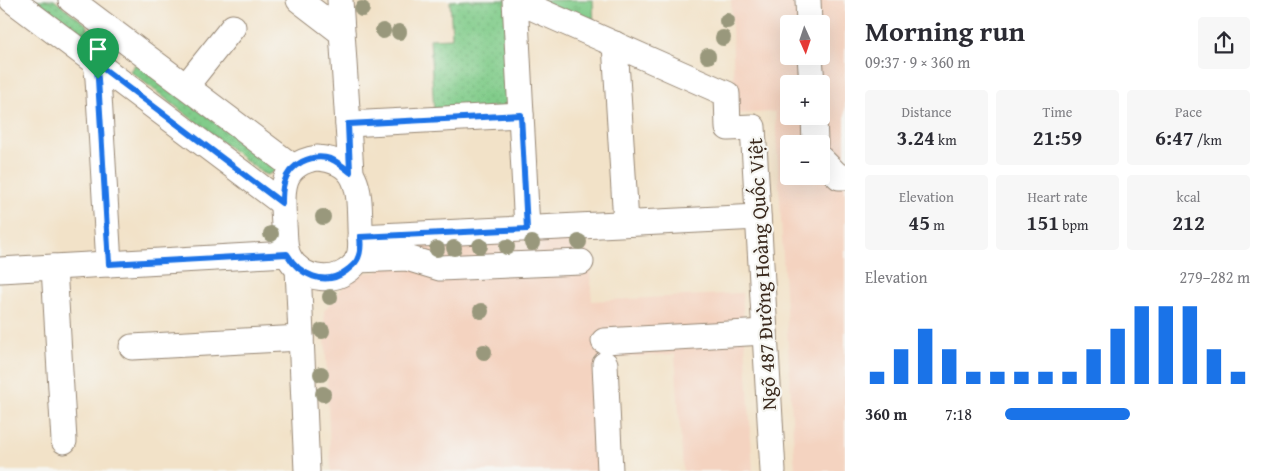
<!DOCTYPE html>
<html lang="en">
<head>
<meta charset="utf-8">
<style>
	body { margin:0; font-family:"Gentium Book Plus",serif; background:#f7f7f7; color:#2b2b33; height:100vh; display:flex; flex-direction:column; font-size:19px; white-space:nowrap }
	* { box-sizing:border-box; margin:0 }
	p { font-size:16px; color:#7c7c81 }
	.icon { flex:none; width:28px; height:28px; fill:none; stroke:currentColor; stroke-width:2; stroke-linecap:round; stroke-linejoin:round }
	.map { position:relative; flex:1; overflow:hidden }
	.panel { display:flex; flex-direction:column; background:#fff; width:425px }
	.panel>* { flex:none }
	.needle { width:32px; rotate:177deg }
	.fabs { position:absolute; left:780px; top:15px; display:grid; gap:10px }
	.fabs a { display:grid; place-items:center; width:50px; height:50px; border-radius:5px; background:#fff; box-shadow:0 5px 20px #0002; font-size:25px }
	.pin { position:absolute; display:grid; place-items:center; width:42px; height:42px; color:#fff; margin:-51px -21px; border-radius:50% 50% 50% 0; rotate:-45deg; box-shadow:0 0 5px #0007 }
	.pin .icon { rotate:45deg }
	.round { display:grid; place-items:center; flex:none; width:52px; height:52px; border-radius:5px; background:#f7f7f7 }
	.summary { display:flex; align-items:center; justify-content:space-between; height:85px; padding:0 20px }
	h1 { font-size:28px; font-weight:700; line-height:38px }
	.stats { display:grid; grid-template-columns:repeat(3,1fr); gap:8px; height:85px; padding:5px 20px }
	.stats div { display:grid; align-content:center; border-radius:5px; background:#f7f7f7; text-align:center }
	.stats b { font-size:21px; font-weight:700 }
	.stats small { font-size:14px; font-weight:400 }
	.stats p { font-size:14px }
	.chart { height:140px; padding:10px 20px }
	.chart p { display:flex; justify-content:space-between }
	.chart svg { width:100%; height:90px; margin-top:5px; stroke:#1a73e8; stroke-width:6 }
	ul { padding:0 20px; list-style:none; font-size:16px }
	li { display:grid; grid-template-columns:80px 60px 1fr; align-items:center; height:38px }
	li i { height:12px; border-radius:6px; background:#1a73e8 }
	main { display:flex; flex:1; min-height:0 }
	.map>svg:first-child { display:block }
	.built { fill:#f4d3c0; fill-rule:evenodd }
	.grass { fill:url(#grass-tufts); stroke:#5e7b54 }
	.garden { fill:url(#garden-dots); stroke:#5e7b54 }
	.lines { fill:none; stroke-linecap:round; stroke-linejoin:round }
	.minor-casing { stroke:#968673; stroke-width:27 }
	.minor { stroke:#fff; stroke-width:25 }
	.tree { fill:#99987c }
	.route-casing { stroke:#fff; stroke-width:10 }
	.route { stroke:#1a73e8; stroke-width:6 }
	.labels { text-anchor:middle; stroke-width:4.5; stroke-linejoin:round; paint-order:stroke }
	.street-label { font-size:20px; fill:#3b2a1e; stroke:#f6f6f2 }
</style>
</head>
<body>
<main>
<div class="map">
<svg width="845" height="471" viewBox="0 0 845 471">
	<defs>
		<pattern id="grass-tufts" width="24" height="20" patternUnits="userSpaceOnUse" patternTransform="scale(1.25)"><rect width="24" height="20" fill="#81cc8a"/><path d="M3 7l-1-3M5 7V3M7 7l1-3M15 17l-1-3M17 17v-4M19 17l1-3" fill="none" stroke="#70af77"/></pattern>
		<pattern id="garden-dots" width="8" height="8" patternUnits="userSpaceOnUse" patternTransform="scale(1.25)"><rect width="8" height="8" fill="#81cc8a"/><path d="M2 2h.1M6 6h.1" fill="none" stroke="#70af77" stroke-width="1.8" stroke-linecap="round"/></pattern>
	</defs>
	<rect width="100%" height="100%" fill="#f6f6f2"/>
	<filter id="ink" filterUnits="userSpaceOnUse"><feTurbulence type="fractalNoise" baseFrequency=".02" numOctaves="2"/><feDisplacementMap in="SourceGraphic" scale="10" xChannelSelector="R" yChannelSelector="G"/><feConvolveMatrix kernelMatrix="1 2 1 2 8 2 1 2 1" color-interpolation-filters="sRGB"/></filter>
	<filter id="wash" filterUnits="userSpaceOnUse"><feTurbulence type="fractalNoise" baseFrequency=".0096" numOctaves="4" result="noise"/><feDisplacementMap in="SourceGraphic" scale="20" xChannelSelector="R" yChannelSelector="G"/><feGaussianBlur stdDeviation="1.12" result="paint"/><feColorMatrix in="noise" values="0 0 0 0 0 0 0 0 0 0 0 0 0 0 0 0 0 1.4 0 .05"/><feComposite in="paint" operator="in"/></filter>
	<g filter="url(#wash)">
		<rect width="100%" height="100%" fill="#f2e2c8"/>
		<g class="built">
			<path d="M731 0H845V471H795L775 112 735 114ZM789 24H821V56H789ZM789 84H821V116H789ZM789 144H821V176H789Z"/>
			<polygon points="587,237 592,301 742,293 753,471 683,471 675,354 595,359 602,471 331,471 324,311 354,273 378,272 377,246"/>
		</g>
		<polygon class="grass" points="531,0 593,0 594,29"/>
		<g class="garden">
			<polygon points="31,0 54,0 86,24 88,28 88,33 84,36 78,36"/>
			<polygon points="468,0 510,0 516,109 434,113 430,39 452,38 450,1"/>
			<polygon points="137,62 276,166 275,171 267,175 262,173 130,71"/>
		</g>
	</g>
	<g filter="url(#ink)">
		<g class="lines">
			<g class="minor-casing">
				<g id="minor">
					<polyline points="12,0 282,203"/>
					<polyline points="71,0 293,167"/>
					<polyline points="299,0 342,33"/>
					<polyline points="340,0 351,172"/>
					<polyline points="808,0 809,24"/>
					<polyline points="615,44 626,223"/>
					<polyline points="101,56 96,63 98,79 109,264"/>
					<polyline points="810,56 812,84"/>
					<polyline points="186,86 233,27"/>
					<polyline points="814,116 815,144"/>
					<polyline points="348,124 521,115"/>
					<path d="M317 158C361 161 359 192 360 227 360 238 363 251 357 261 340 286 300 282 288 255 284 246 285 235 284 225 282 194 278 164 317 158Z"/>
					<polyline points="821,159 839,177 845,177"/>
					<polyline points="527,229 515,0 727,94 728,128 753,127 773,471"/>
					<polyline points="360,237 758,217"/>
					<polyline points="357,260 407,258 440,268 581,262"/>
					<polyline points="54,267 64,441"/>
					<polyline points="298,268 307,471"/>
					<polyline points="0,270 287,254"/>
					<polyline points="604,341 765,332"/>
					<polyline points="132,347 301,338"/>
					<polyline points="605,364 610,471"/>
				</g>
			</g>
			<use href="#minor" class="minor"/>
		</g>
		<g class="tree">
			<circle cx="362" cy="9" r="8"/>
			<circle cx="727" cy="21" r="8"/>
			<circle cx="383" cy="31" r="8"/>
			<circle cx="399" cy="32" r="8"/>
			<circle cx="723" cy="38" r="8"/>
			<circle cx="708" cy="56" r="8"/>
			<circle cx="323" cy="217" r="8"/>
			<circle cx="271" cy="234" r="8"/>
			<circle cx="579" cy="242" r="8"/>
			<circle cx="532" cy="243" r="8"/>
			<circle cx="480" cy="246" r="8"/>
			<circle cx="507" cy="247" r="8"/>
			<circle cx="454" cy="248" r="8"/>
			<circle cx="437" cy="249" r="8"/>
			<circle cx="330" cy="297" r="8"/>
			<circle cx="481" cy="311" r="8"/>
			<circle cx="322" cy="331" r="8"/>
			<circle cx="484" cy="352" r="8"/>
			<circle cx="321" cy="374" r="8"/>
			<circle cx="323" cy="394" r="8"/>
		</g>
	</g>
	<g class="lines" filter="url(#ink)">
		<g class="route-casing">
			<path id="route" d="M96 63 282 203C282 197 282 189 284 183 289 164 312 153 331 159 338 162 344 167 350 172L348 124 521 115 527 229 360 237C361 245 361 253 357 260 355 264 350 268 346 271 325 287 299 275 287 254L109 264 98 79Z"/>
		</g>
		<use href="#route" class="route"/>
	</g>
	<g class="labels">
		<g class="street-label">
			<text transform="translate(762 274) rotate(-93)" y="7">Ngõ 487 Đường Hoàng Quốc Việt</text>
		</g>
	</g>
</svg>
<div class="fabs">
<a><svg class="needle" viewBox="-14 -14 28 28"><path d="M0-13l5 13h-10z" fill="#e53935"/><path d="M0 13l5-13h-10z" fill="#7c7c81"/></svg></a>
<a>+</a>
<a>−</a>
</div>
<div class="pin" style="left:98px;top:79px;background:#1e9e55"><svg class="icon" aria-label="arrive" viewBox="0 0 24 24"><path d="M6 21V4h12l-3 4 3 4H6"/></svg></div>
</div>
<section class="panel">
<div class="summary"><div><h1>Morning run</h1><p>09:37 · 9 × 360 m</p></div><a class="round"><svg class="icon" aria-label="share" viewBox="0 0 24 24"><path d="M12 15V3M7 8l5-5 5 5M5 13v7h14v-7"/></svg></a></div>
<div class="stats">
<div><p>Distance</p><b>3.24<small> km</small></b></div>
<div><p>Time</p><b>21:59</b></div>
<div><p>Pace</p><b>6:47<small> /km</small></b></div>
</div>
<div class="stats">
<div><p>Elevation</p><b>45<small> m</small></b></div>
<div><p>Heart rate</p><b>151<small> bpm</small></b></div>
<div><p>kcal</p><b>212</b></div>
</div>
<div class="chart"><p><span>Elevation</span>279–282 m</p>
<svg viewBox="0 0 160 44" preserveAspectRatio="none"><path d="M5 44V38M15 44V27M25 44V17M35 44V27M45 44V38M55 44V38M65 44V38M75 44V38M85 44V38M95 44V27M105 44V17M115 44V6M125 44V6M135 44V6M145 44V27M155 44V38"/></svg>
</div>
<ul>
<li><b>360 m</b>7:18<i style="width:51%"></i></li>
</ul>
</section>
</main>
</body>
</html>
